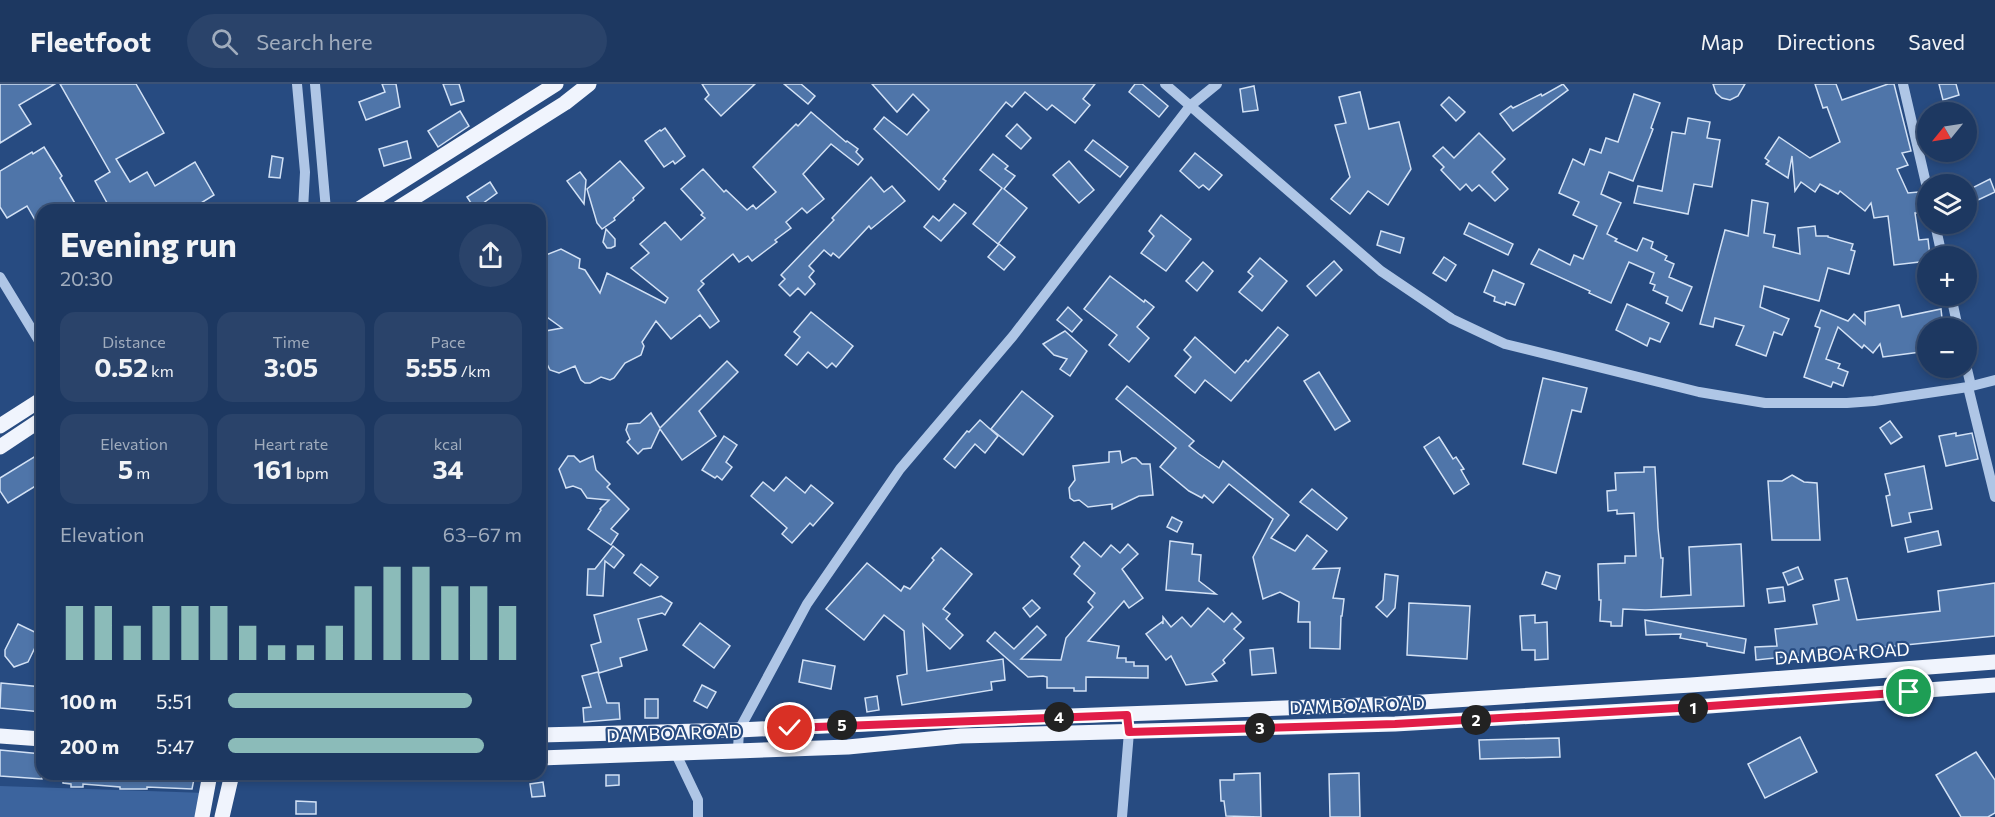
<!DOCTYPE html>
<html lang="en">
<head>
<meta charset="utf-8">
<style>
	body { margin:0; font-family:Commissioner,sans-serif; background:#2a436a; color:#f1f3f6; height:100vh; display:flex; flex-direction:column; font-size:22px; white-space:nowrap }
	* { box-sizing:border-box; margin:0 }
	p { font-size:20px; color:#a0acbd }
	.icon { flex:none; width:33px; height:33px; fill:none; stroke:currentColor; stroke-width:2; stroke-linecap:round; stroke-linejoin:round }
	.map { position:relative; flex:1; overflow:hidden }
	.details { position:absolute; left:36px; top:120px; width:510px; height:576px; display:flex; flex-direction:column; background:#1d3861; border-radius:18px; box-shadow:0 3px 9px #0003,0 0 0 2px #3b5276 }
	.details>* { flex:none }
	.needle { width:39px; rotate:240deg }
	.tools { position:absolute; left:1917px; top:18px; display:grid; gap:12px }
	.tools a { display:grid; place-items:center; width:60px; height:60px; border-radius:50%; background:#1d3861; box-shadow:0 3px 9px #0003,0 0 0 2px #3b5276; font-size:30px }
	.pin { position:absolute; display:grid; place-items:center; width:51px; height:51px; color:#fff; margin:-26px; border:3px solid #fff; border-radius:50%; box-shadow:0 2px 6px #0007 }
	.km { position:absolute; width:30px; height:30px; margin:-15px; border-radius:50%; background:#222; color:#fff; font-size:16px; line-height:30px; text-align:center }
	.round { display:grid; place-items:center; flex:none; width:63px; height:63px; border-radius:32px; background:#2a436a }
	.summary { display:flex; align-items:center; justify-content:space-between; height:102px; padding:0 24px }
	h1 { font-size:33px; font-weight:700; line-height:45px }
	.metrics { display:grid; grid-template-columns:repeat(3,1fr); gap:9px; height:102px; padding:6px 24px }
	.metrics div { display:grid; align-content:center; border-radius:15px; background:#2a436a; text-align:center }
	.metrics b { font-size:26px; font-weight:700 }
	.metrics small { font-size:16px; font-weight:400 }
	.metrics p { font-size:16px }
	.chart { height:168px; padding:12px 24px }
	.chart p { display:flex; justify-content:space-between }
	.chart svg { width:100%; height:108px; margin-top:6px; stroke:#8bbbb9; stroke-width:6 }
	ul { padding:0 24px; list-style:none; font-size:20px }
	li { display:grid; grid-template-columns:96px 72px 1fr; align-items:center; height:45px }
	li i { height:15px; border-radius:8px; background:#8bbbb9 }
	header { display:flex; align-items:center; gap:36px; box-sizing:border-box; height:84px; padding:0 30px; background:#1d3861; border-bottom:2px solid #3b5276 }
	header strong { font-size:28px }
	nav { display:flex; gap:33px; margin-inline-start:auto; font-size:21px }
	.search { width:420px; height:54px; background:#2a436a; display:flex; align-items:center; gap:15px; box-sizing:border-box; padding:0 21px; border-radius:33px; color:#a0acbd; font-size:22px }
	.map>svg:first-child { display:block }
	.green { fill:#3c649e }
	.building { fill:#4f75a9; stroke:#d2e1f5; stroke-width:1.5 }
	.lines { fill:none; stroke-linecap:round; stroke-linejoin:round }
	.minor { stroke:#afc6e6; stroke-width:10 }
	.major { stroke:#f0f4fd; stroke-width:15 }
	.route-casing { stroke:#fff; stroke-width:12 }
	.route { stroke:#e11d48; stroke-width:8 }
	.labels { text-anchor:middle; stroke-width:4.5; stroke-linejoin:round; paint-order:stroke }
	.street-label { font-size:18px; fill:#fff; stroke:#274b81 }
</style>
</head>
<body>
<header>
<strong>Fleetfoot</strong>
<div class="search"><svg class="icon" aria-label="search" viewBox="0 0 24 24"><circle cx="10" cy="10" r="6"/><path d="M15 15l6 6"/></svg>Search here</div>
<nav><a>Map</a><a>Directions</a><a>Saved</a></nav>
</header>
<div class="map">
<svg width="1995" height="733" viewBox="0 0 1995 733">
	<rect width="100%" height="100%" fill="#274b81"/>
	<polygon class="green" points="0,702 206,709 201,733 0,733"/>
	<g class="building">
		<polygon points="0,0 55,0 19,21 31,40 0,59"/>
		<polygon points="60,0 136,0 164,49 116,75 130,98 147,88 155,102 195,78 214,111 196,122 198,126 111,126 95,97 110,88"/>
		<polygon points="382,0 396,0 400,23 366,36 359,18 385,8"/>
		<polygon points="443,0 459,0 464,17 451,21"/>
		<polygon points="702,0 755,0 721,32 705,15 709,11"/>
		<polygon points="784,0 801,0 815,12 808,20"/>
		<polygon points="872,0 1095,0 1083,15 1090,21 1075,39 1052,21 1047,26 1025,8 1012,23 1006,18 943,95 946,97 939,106 874,45 884,33 907,51 929,26 913,10 897,28"/>
		<polygon points="1135,0 1142,0 1168,22 1159,33 1129,8"/>
		<polygon points="1563,0 1568,6 1513,47 1500,30 1511,22 1513,24 1541,10 1542,12"/>
		<polygon points="1713,0 1745,0 1738,12 1730,16 1722,14 1716,9"/>
		<polygon points="1815,0 1836,0 1842,16 1888,0 1894,0 1911,67 1902,69 1908,81 1897,85 1908,109 1918,108 1921,129 1915,129 1919,156 1928,155 1930,172 1928,172 1928,177 1894,181 1888,132 1874,134 1871,119 1865,127 1840,107 1838,110 1820,100 1815,108 1801,98 1795,107 1792,72 1788,94 1766,80 1769,77 1765,74 1779,53 1810,74 1840,58 1827,23 1823,24"/>
		<polygon points="1939,0 1956,0 1959,11 1943,16"/>
		<polygon points="1254,2 1258,26 1243,28 1240,5"/>
		<polygon points="1360,8 1369,45 1399,38 1411,85 1388,121 1368,107 1350,130 1331,115 1350,93 1335,41 1346,39 1339,13"/>
		<polygon points="1634,10 1660,19 1651,44 1653,45 1633,97 1609,88 1601,110 1621,119 1607,150 1617,155 1615,157 1637,167 1643,154 1653,158 1651,164 1667,172 1665,176 1674,180 1669,193 1692,203 1682,227 1666,219 1668,213 1653,206 1655,201 1650,199 1654,189 1629,178 1611,219 1589,209 1590,207 1531,180 1539,165 1570,181 1574,171 1583,175 1597,142 1573,131 1579,118 1559,109 1573,75 1584,81 1590,65 1601,69 1606,54 1618,58"/>
		<polygon points="1449,13 1465,28 1456,37 1441,21"/>
		<polygon points="460,27 469,42 438,63 428,47"/>
		<polygon points="811,28 846,58 847,57 858,65 856,68 863,75 858,81 831,60 803,90 824,115 807,129 802,124 786,138 791,144 775,156 777,158 752,177 748,172 739,178 733,170 701,197 704,200 698,206 719,237 710,244 700,231 671,255 656,237 642,258 644,262 641,271 625,279 614,294 610,296 601,293 590,299 585,299 581,296 575,282 559,289 550,286 544,274 540,274 540,248 562,244 540,228 540,169 546,171 561,165 580,175 579,184 585,186 600,209 607,189 665,219 668,214 631,184 649,169 640,160 665,138 681,156 705,134 701,131 703,129 681,105 703,85 724,108 726,106 747,126 753,121 756,125 776,108 753,83 796,40 798,42"/>
		<polygon points="1688,34 1710,38 1707,54 1720,56 1712,103 1694,100 1688,130 1634,119 1638,102 1662,107 1672,48 1685,50"/>
		<polygon points="1017,40 1031,54 1021,65 1006,52"/>
		<polygon points="665,44 685,72 675,80 673,77 664,83 645,57 660,46 661,47"/>
		<polygon points="1479,49 1505,75 1492,88 1508,105 1495,117 1479,101 1472,107 1466,100 1460,106 1441,86 1444,83 1433,72 1443,63 1454,74"/>
		<polygon points="1093,56 1128,83 1120,93 1085,66"/>
		<polygon points="407,57 411,74 384,82 379,65"/>
		<polygon points="44,63 62,92 60,94 79,126 42,126 42,148 27,122 7,134 0,123 0,87 32,68 33,70"/>
		<polygon points="1195,69 1222,91 1209,106 1203,101 1199,104 1180,87"/>
		<polygon points="993,70 1008,82 1005,85 1015,92 1004,105 1027,124 998,160 973,140 1002,104 980,86"/>
		<polygon points="272,72 283,74 280,94 269,93"/>
		<polygon points="620,77 644,104 633,114 634,116 614,134 615,136 602,145 597,139 587,105"/>
		<polygon points="1069,77 1094,106 1079,119 1053,91"/>
		<polygon points="580,88 586,96 584,120 567,97"/>
		<polygon points="871,93 884,108 892,102 905,117 871,145 869,142 839,174 833,169 831,172 824,166 809,182 814,187 809,193 815,200 805,211 798,204 790,212 779,201 785,195 781,191 834,136 832,134"/>
		<polygon points="1990,95 1995,108 1978,116 1972,104"/>
		<polygon points="490,98 497,109 475,125 467,113"/>
		<polygon points="1752,116 1768,119 1764,149 1775,151 1773,163 1800,170 1798,144 1815,142 1816,152 1828,152 1828,153 1853,160 1851,166 1855,167 1849,190 1828,184 1819,217 1764,202 1760,223 1789,235 1782,251 1774,248 1766,272 1736,261 1744,242 1715,234 1713,243 1700,240 1725,146 1748,152"/>
		<polygon points="954,120 966,129 941,157 924,143 933,132 939,137"/>
		<polygon points="1161,131 1191,155 1166,187 1141,169 1154,152 1149,147"/>
		<polygon points="1469,139 1513,160 1508,171 1464,150"/>
		<polygon points="606,145 615,155 615,162 611,164 607,164 603,158"/>
		<polygon points="1381,147 1404,154 1400,169 1377,161"/>
		<polygon points="999,160 1015,173 1004,186 988,173"/>
		<polygon points="1444,173 1456,181 1446,197 1433,189"/>
		<polygon points="1260,174 1287,197 1262,227 1239,208 1253,192 1248,188"/>
		<polygon points="1334,177 1342,186 1316,212 1307,202"/>
		<polygon points="1203,178 1213,187 1197,207 1186,197"/>
		<polygon points="1493,186 1524,200 1515,221 1506,218 1505,221 1494,217 1495,213 1484,208"/>
		<polygon points="1110,192 1144,218 1145,216 1154,223 1137,243 1149,254 1129,278 1109,261 1117,251 1084,225"/>
		<polygon points="1627,220 1669,239 1660,258 1650,254 1647,262 1616,246"/>
		<polygon points="1899,221 1902,233 1941,225 1943,244 1928,244 1928,267 1883,273 1880,260 1873,269 1864,261 1862,264 1838,243 1826,275 1840,280 1838,284 1848,288 1843,302 1833,298 1831,303 1804,293 1820,244 1815,242 1821,226 1848,237 1854,230 1865,240 1865,228"/>
		<polygon points="1068,223 1082,236 1072,248 1057,236"/>
		<polygon points="811,228 853,262 836,283 832,279 827,284 808,268 797,281 785,271 800,253 794,248"/>
		<polygon points="1278,243 1288,251 1231,317 1205,296 1195,309 1175,292 1191,273 1184,266 1195,253 1235,289 1246,276 1248,278"/>
		<polygon points="1065,247 1087,267 1070,292 1060,285 1067,275 1054,271 1043,260"/>
		<polygon points="727,277 738,288 699,327 716,352 682,376 660,345 651,364 643,365 638,370 627,358 630,355 626,346 628,340 640,339 651,329 660,344"/>
		<polygon points="1319,288 1350,337 1335,346 1304,297"/>
		<polygon points="1543,294 1587,304 1581,328 1572,326 1556,389 1523,380"/>
		<polygon points="1127,302 1194,357 1189,362 1199,370 1219,384 1223,377 1289,431 1271,454 1295,467 1307,451 1327,467 1313,485 1340,484 1333,514 1344,515 1342,532 1341,532 1340,565 1310,564 1310,538 1298,538 1299,518 1280,508 1263,515 1253,473 1273,435 1229,400 1213,419 1204,411 1202,414 1189,407 1160,383 1176,364 1116,315"/>
		<polygon points="1022,307 1053,332 1023,371 991,345"/>
		<polygon points="980,336 998,352 985,369 975,360 955,384 944,375 967,347 969,348"/>
		<polygon points="1890,337 1902,353 1891,360 1880,344"/>
		<polygon points="1956,349 1956,352 1972,349 1978,375 1946,382 1939,352"/>
		<polygon points="724,352 737,361 726,378 732,383 722,396 717,392 715,394 702,386"/>
		<polygon points="1439,353 1453,375 1456,373 1464,385 1461,386 1469,400 1454,410 1424,363"/>
		<polygon points="1120,367 1122,379 1132,374 1136,374 1142,380 1150,380 1153,411 1139,412 1112,425 1112,420 1088,423 1079,416 1074,417 1070,414 1069,404 1075,396 1073,382 1109,378 1109,368"/>
		<polygon points="42,371 42,398 8,419 0,407 0,394 34,373 35,375"/>
		<polygon points="568,372 574,372 580,378 593,372 596,386 610,400 607,403 629,425 611,445 618,450 611,461 588,445 601,426 600,425 609,416 587,414 581,405 573,402 566,404 559,385"/>
		<polygon points="1924,382 1932,425 1909,429 1911,438 1892,442 1886,412 1890,411 1885,390"/>
		<polygon points="1644,383 1655,383 1658,444 1661,474 1663,474 1661,513 1691,511 1689,463 1741,460 1744,522 1645,526 1623,525 1622,542 1611,542 1611,538 1600,537 1601,516 1599,516 1598,480 1625,479 1625,472 1636,472 1634,429 1617,430 1617,426 1608,427 1607,407 1616,406 1615,389 1644,388"/>
		<polygon points="1792,391 1804,398 1817,399 1820,456 1772,456 1768,397 1782,397"/>
		<polygon points="786,393 805,409 811,401 833,419 813,442 810,439 792,459 782,450 787,444 751,412 763,398 774,407"/>
		<polygon points="1312,405 1347,434 1337,446 1300,418"/>
		<polygon points="1172,433 1182,438 1177,448 1167,443"/>
		<polygon points="1938,447 1941,461 1908,468 1905,454"/>
		<polygon points="1170,457 1193,460 1192,470 1201,471 1199,497 1216,510 1166,506"/>
		<polygon points="1084,458 1101,473 1111,461 1120,469 1128,460 1138,470 1122,485 1143,514 1129,524 1124,517 1088,557 1119,562 1117,574 1126,574 1126,578 1134,578 1134,582 1148,582 1148,594 1086,593 1086,607 1074,607 1074,604 1047,604 1047,593 1043,592 1028,593 987,557 995,548 1014,565 1037,542 1046,551 1021,575 1061,576 1066,554 1093,523 1088,518 1095,509 1074,490 1080,482 1071,473"/>
		<polygon points="613,462 624,471 614,484 605,477 603,512 587,511 588,485 595,485"/>
		<polygon points="941,464 972,490 943,525 950,530 946,535 963,551 950,565 923,540 927,587 1003,575 1005,596 991,598 992,606 902,621 897,592 907,590 904,547 884,531 864,556 826,525 867,479 901,507 904,502 910,505 934,476 932,474"/>
		<polygon points="641,480 658,493 650,502 634,489"/>
		<polygon points="1798,483 1803,495 1788,501 1783,489"/>
		<polygon points="1546,488 1560,492 1556,505 1542,500"/>
		<polygon points="1385,490 1398,492 1395,524 1387,533 1376,523 1383,516"/>
		<polygon points="1847,494 1857,536 1940,527 1938,507 1995,499 1995,552 1756,576 1755,563 1777,562 1775,545 1817,540 1813,521 1839,516 1835,496"/>
		<polygon points="1783,503 1785,517 1769,519 1767,505"/>
		<polygon points="661,512 672,519 665,531 662,529 638,535 647,566 620,574 622,582 599,589 591,561 601,558 594,531"/>
		<polygon points="1032,516 1040,524 1030,533 1023,524"/>
		<polygon points="1409,519 1470,522 1467,575 1407,571"/>
		<polygon points="1208,524 1224,538 1232,529 1241,538 1234,545 1244,554 1223,576 1225,579 1212,590 1217,597 1186,601 1171,572 1166,576 1146,550 1162,538 1163,540 1163,533 1171,543 1182,533 1191,543"/>
		<polygon points="1535,531 1535,539 1547,538 1548,575 1535,576 1535,566 1522,566 1520,532"/>
		<polygon points="1645,536 1746,555 1744,569 1707,562 1707,559 1680,554 1681,550 1646,551"/>
		<polygon points="700,539 730,562 714,584 683,561"/>
		<polygon points="18,540 41,551 28,578 14,583 5,572 5,566"/>
		<polygon points="1273,564 1276,589 1252,591 1250,566"/>
		<polygon points="803,576 835,582 831,605 799,598"/>
		<polygon points="598,588 607,619 619,619 620,635 584,638 583,624 591,623 582,592"/>
		<polygon points="1,599 42,603 42,628 0,624"/>
		<polygon points="702,601 716,608 707,624 694,617"/>
		<polygon points="877,612 879,626 867,628 865,614"/>
		<rect x="645" y="615" width="13" height="19"/>
		<polygon points="1800,653 1817,688 1765,714 1748,680"/>
		<polygon points="1559,654 1560,673 1480,675 1479,656"/>
		<polygon points="0,666 42,670 42,695 0,692"/>
		<polygon points="1976,668 1995,696 1995,729 1988,733 1961,733 1936,691"/>
		<polygon points="1260,689 1261,733 1226,732 1224,717 1221,717 1220,696 1234,696 1234,690"/>
		<polygon points="1359,689 1360,733 1330,733 1329,690"/>
		<polygon points="63,690 195,690 192,705 147,703 147,705 120,705 120,703 83,700 83,703 71,703 71,700 63,699"/>
		<polygon points="606,691 619,691 619,701 606,702"/>
		<polygon points="543,698 545,712 532,713 530,700"/>
		<polygon points="296,717 316,718 316,730 296,730"/>
	</g>
	<g class="lines">
		<g class="minor">
			<polyline points="297,0 305,88 303,126"/>
			<polyline points="315,0 326,126"/>
			<polyline points="1165,0 1381,187 1452,235 1505,260 1699,308 1765,319 1847,319 1874,317 1968,303 1995,296"/>
			<polyline points="1903,0 1928,108"/>
			<polyline points="1935,140 1942,172"/>
			<polyline points="0,193 42,262"/>
			<polyline points="1951,212 1958,244"/>
			<polyline points="1966,281 1971,302"/>
			<polyline points="1968,303 1995,413"/>
			<polyline points="738,666 739,646 807,520 900,385 1013,252 1190,22 1217,0"/>
			<polyline points="676,670 698,716 698,733"/>
			<polyline points="1122,733 1129,648 1127,631"/>
		</g>
		<g class="major">
			<polyline points="357,126 556,0"/>
			<polyline points="395,126 565,19 589,0"/>
			<polyline points="0,342 42,315"/>
			<polyline points="0,363 42,335"/>
			<polyline points="540,651 739,646 910,638 1391,620 1691,601 1995,578"/>
			<polyline points="0,652 42,655"/>
			<polyline points="540,674 848,663 961,652 1395,640 1696,623 1995,601"/>
			<polyline points="202,733 210,690"/>
			<polyline points="222,733 232,690"/>
		</g>
	</g>
	<g class="lines">
		<g class="route-casing">
			<polyline id="route" points="790,644 1127,631 1129,648 1395,640 1696,623 1909,608"/>
		</g>
		<use href="#route" class="route"/>
	</g>
	<g class="labels">
		<g class="street-label">
			<text transform="translate(1842 570) rotate(-4)" y="6">DAMBOA ROAD</text>
			<text transform="translate(1357 622) rotate(-2)" y="6">DAMBOA ROAD</text>
			<text transform="translate(674 650) rotate(-2)" y="6">DAMBOA ROAD</text>
		</g>
	</g>
</svg>
<div class="tools">
<a><svg class="needle" viewBox="-14 -14 28 28"><path d="M0-13l5 13h-10z" fill="#e53935"/><path d="M0 13l5-13h-10z" fill="#a0acbd"/></svg></a>
<a><svg class="icon" aria-label="layers" viewBox="0 0 24 24"><path d="M12 4l9 5-9 5-9-5zM3 14l9 5 9-5"/></svg></a>
<a>+</a>
<a>−</a>
</div>
<div class="pin" style="left:1909px;top:608px;background:#1e9e55"><svg class="icon" aria-label="arrive" viewBox="0 0 24 24"><path d="M6 21V4h12l-3 4 3 4H6"/></svg></div>
<div class="pin" style="left:790px;top:644px;background:#d93025"><svg class="icon" aria-label="check" viewBox="0 0 24 24"><path d="M5 12l5 5 9-10"/></svg></div>
<b class="km" style="left:1693px;top:624px">1</b>
<b class="km" style="left:1476px;top:636px">2</b>
<b class="km" style="left:1260px;top:644px">3</b>
<b class="km" style="left:1059px;top:633px">4</b>
<b class="km" style="left:842px;top:641px">5</b>
<section class="details">
<div class="summary"><div><h1>Evening run</h1><p>20:30</p></div><a class="round"><svg class="icon" aria-label="share" viewBox="0 0 24 24"><path d="M12 15V3M7 8l5-5 5 5M5 13v7h14v-7"/></svg></a></div>
<div class="metrics">
<div><p>Distance</p><b>0.52<small> km</small></b></div>
<div><p>Time</p><b>3:05</b></div>
<div><p>Pace</p><b>5:55<small> /km</small></b></div>
</div>
<div class="metrics">
<div><p>Elevation</p><b>5<small> m</small></b></div>
<div><p>Heart rate</p><b>161<small> bpm</small></b></div>
<div><p>kcal</p><b>34</b></div>
</div>
<div class="chart"><p><span>Elevation</span>63–67 m</p>
<svg viewBox="0 0 160 44" preserveAspectRatio="none"><path d="M5 44V22M15 44V22M25 44V30M35 44V22M45 44V22M55 44V22M65 44V30M75 44V38M85 44V38M95 44V30M105 44V14M115 44V6M125 44V6M135 44V14M145 44V14M155 44V22"/></svg>
</div>
<ul>
<li><b>100 m</b>5:51<i style="width:83%"></i></li>
<li><b>200 m</b>5:47<i style="width:87%"></i></li>
</ul>
</section>
</div>
</body>
</html>
